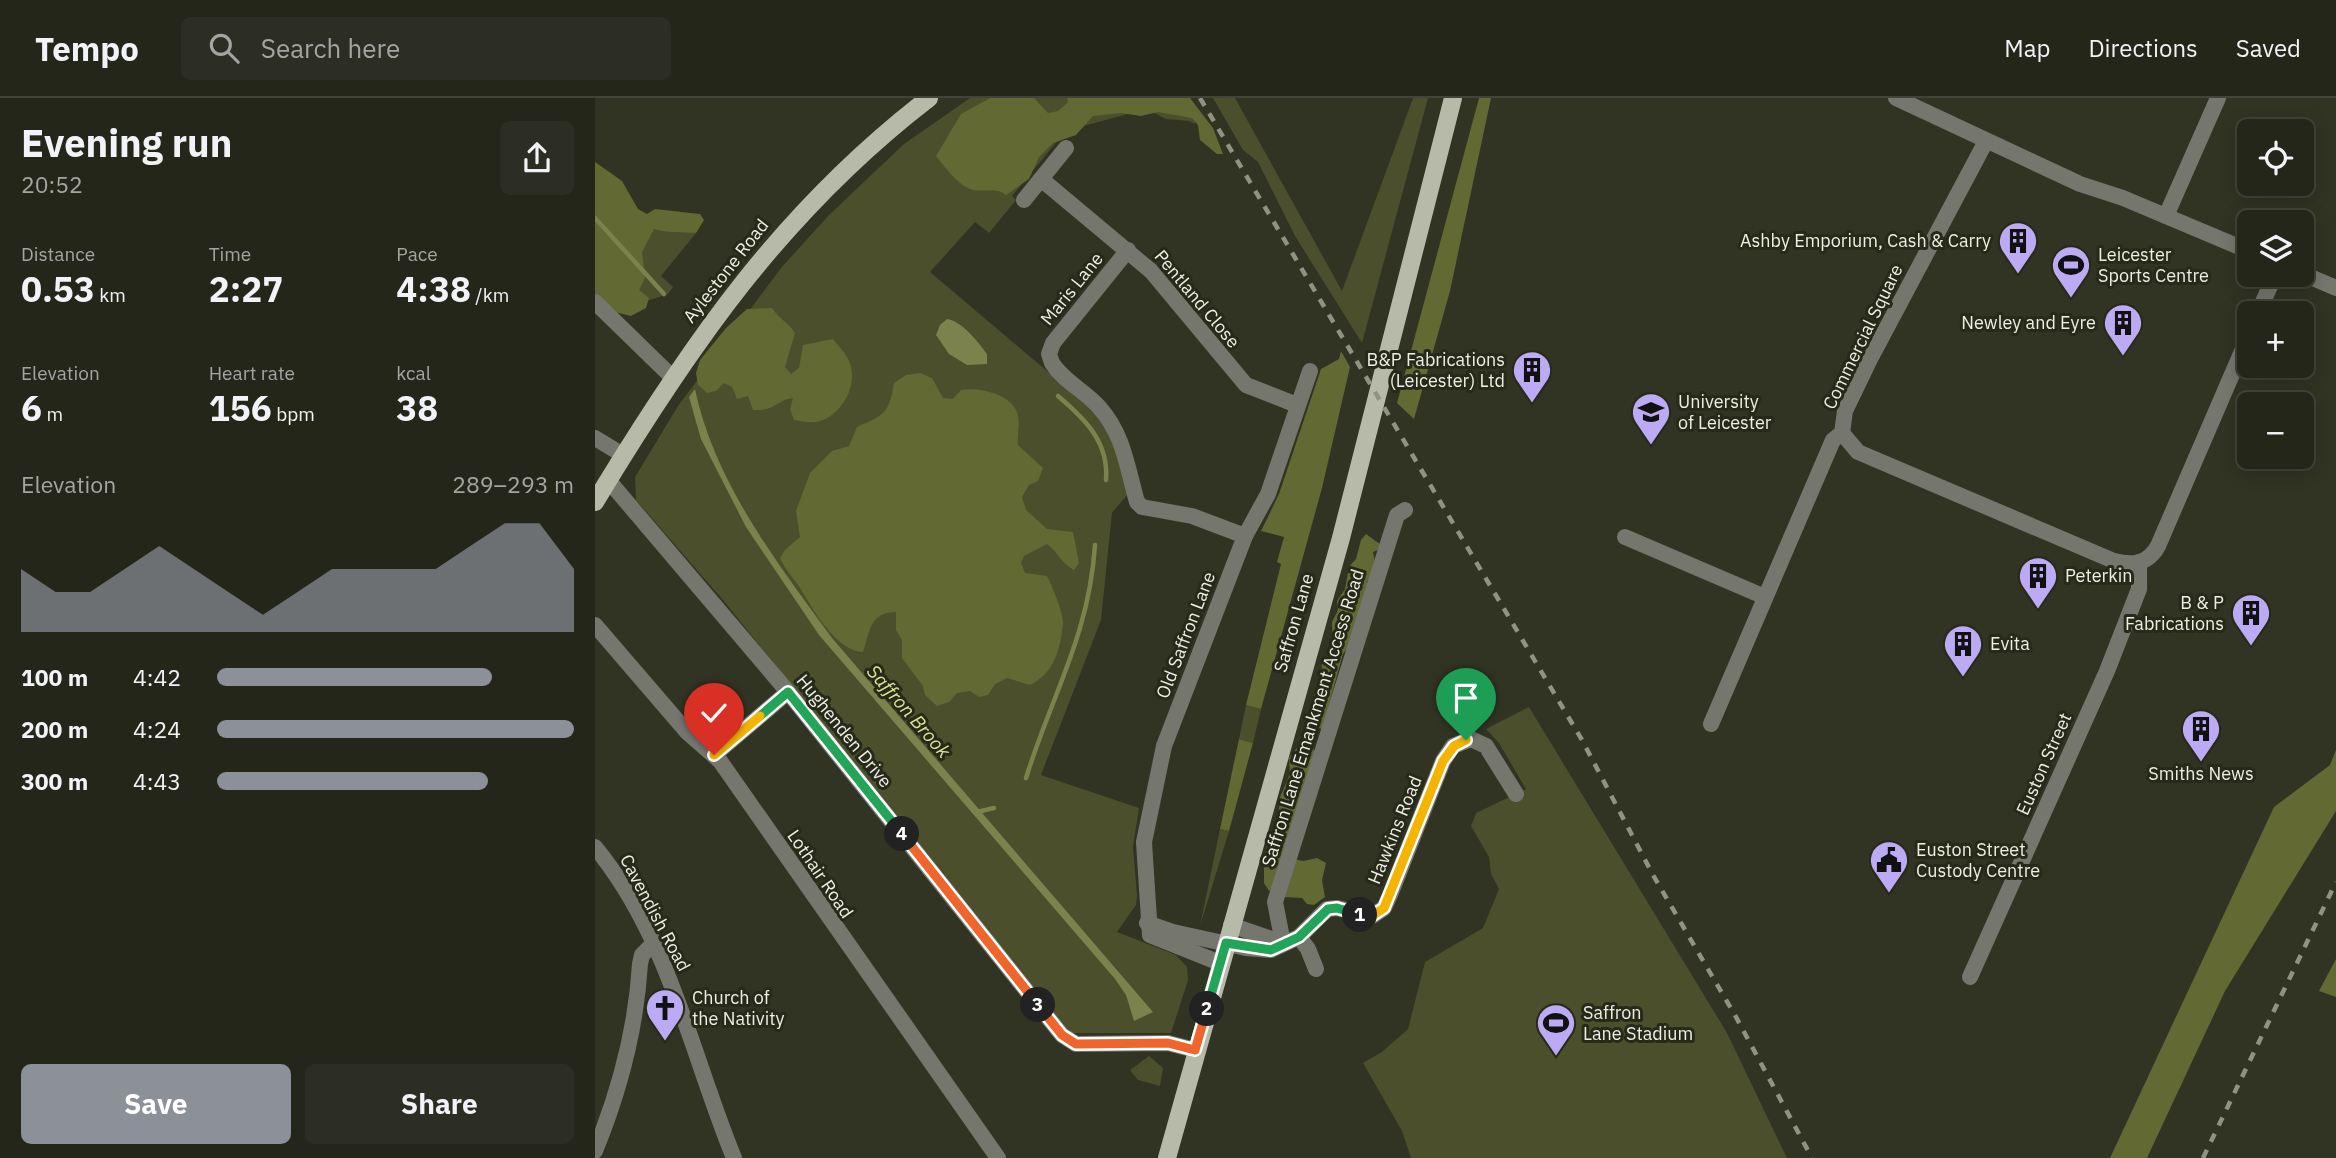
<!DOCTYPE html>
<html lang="en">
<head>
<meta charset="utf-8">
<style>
	body { margin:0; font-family:"IBM Plex Sans",sans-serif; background:#2d2e23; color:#f1f3f6; height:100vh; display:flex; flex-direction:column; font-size:26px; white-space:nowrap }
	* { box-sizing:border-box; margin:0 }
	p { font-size:23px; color:#a3a5a2 }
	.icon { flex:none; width:38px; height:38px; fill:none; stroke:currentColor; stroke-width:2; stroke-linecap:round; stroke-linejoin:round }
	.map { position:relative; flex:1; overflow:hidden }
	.details { display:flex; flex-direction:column; background:#25261a; width:595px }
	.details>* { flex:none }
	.controls { position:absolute; left:1642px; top:21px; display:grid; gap:14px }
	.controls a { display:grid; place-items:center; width:77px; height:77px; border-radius:10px; background:#25261a; box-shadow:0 4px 18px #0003,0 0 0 2px #424339; font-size:35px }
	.pin { position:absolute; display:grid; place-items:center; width:60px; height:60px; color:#fff; margin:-72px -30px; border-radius:50% 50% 50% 0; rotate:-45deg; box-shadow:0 0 7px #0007 }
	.pin .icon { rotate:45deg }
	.km { position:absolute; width:35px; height:35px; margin:-18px; border-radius:50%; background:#222; color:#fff; font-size:19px; line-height:35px; text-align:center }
	.round { display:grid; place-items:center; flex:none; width:74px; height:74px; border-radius:10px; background:#2d2e23 }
	.head { display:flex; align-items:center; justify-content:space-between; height:119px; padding:0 21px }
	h1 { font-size:38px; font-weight:800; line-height:52px }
	.figures { display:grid; grid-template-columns:repeat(3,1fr); gap:10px; height:119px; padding:7px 21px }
	.figures div { display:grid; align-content:center }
	.figures b { font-size:35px; font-weight:800 }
	.figures small { font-size:19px; font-weight:400 }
	.figures p { font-size:19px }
	.chart { height:196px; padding:14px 21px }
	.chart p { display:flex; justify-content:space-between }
	.chart svg { width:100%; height:126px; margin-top:7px; fill:#8c9099; opacity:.7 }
	.button { display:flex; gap:14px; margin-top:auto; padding:14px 21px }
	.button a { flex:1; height:80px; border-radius:10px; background:#8c9099; color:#fff; font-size:28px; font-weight:800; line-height:80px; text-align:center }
	.button a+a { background:#2d2e23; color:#f1f3f6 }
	ul { padding:0 21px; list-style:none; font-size:23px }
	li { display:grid; grid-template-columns:112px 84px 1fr; align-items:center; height:52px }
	li i { height:18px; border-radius:9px; background:#8c9099 }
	header { display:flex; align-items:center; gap:42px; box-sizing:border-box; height:98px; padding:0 35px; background:#25261a; border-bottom:2px solid #424339 }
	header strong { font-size:33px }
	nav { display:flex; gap:38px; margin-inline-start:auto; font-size:24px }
	.search { width:490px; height:63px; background:#2d2e23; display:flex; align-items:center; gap:18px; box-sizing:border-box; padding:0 24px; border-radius:10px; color:#a3a5a2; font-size:26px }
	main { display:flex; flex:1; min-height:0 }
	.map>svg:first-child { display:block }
	.green { fill:#4b4f2c }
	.forest { fill:#626933 }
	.water { fill:#7b824c }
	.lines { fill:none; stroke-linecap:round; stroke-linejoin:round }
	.stream { stroke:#7b824c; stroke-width:4.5 }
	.minor { stroke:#75766e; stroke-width:16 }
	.major { stroke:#b7baa9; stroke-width:18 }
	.rail { stroke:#909285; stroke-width:4.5; stroke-dasharray:9 9; stroke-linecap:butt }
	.split-1-casing { stroke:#fff; stroke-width:14 }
	.split-2-casing { stroke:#fff; stroke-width:14 }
	.split-3-casing { stroke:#fff; stroke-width:14 }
	.split-4-casing { stroke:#fff; stroke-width:14 }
	.split-5-casing { stroke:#fff; stroke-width:14 }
	.split-6-casing { stroke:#fff; stroke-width:14 }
	.split-1 { stroke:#f5b400; stroke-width:9 }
	.split-2 { stroke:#22a559; stroke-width:9 }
	.split-3 { stroke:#f0652b; stroke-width:9 }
	.split-4 { stroke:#f0652b; stroke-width:9 }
	.split-5 { stroke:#22a559; stroke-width:9 }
	.split-6 { stroke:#f5b400; stroke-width:9 }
	.labels { text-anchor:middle; stroke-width:6; stroke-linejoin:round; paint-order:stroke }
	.poi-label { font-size:18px; fill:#edefe5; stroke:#272919; text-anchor:start }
	.street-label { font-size:18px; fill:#edefe5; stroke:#272919 }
	.water-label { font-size:19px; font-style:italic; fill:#d9e490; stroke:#272919 }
</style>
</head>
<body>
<header>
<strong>Tempo</strong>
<div class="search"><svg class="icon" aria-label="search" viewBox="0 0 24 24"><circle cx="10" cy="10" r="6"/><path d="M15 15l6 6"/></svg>Search here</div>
<nav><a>Map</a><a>Directions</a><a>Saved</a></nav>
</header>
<main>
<section class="details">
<div class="head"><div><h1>Evening run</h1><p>20:52</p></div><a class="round"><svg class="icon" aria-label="share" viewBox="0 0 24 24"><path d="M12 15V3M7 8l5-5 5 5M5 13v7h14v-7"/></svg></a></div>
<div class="figures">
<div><p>Distance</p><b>0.53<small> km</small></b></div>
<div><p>Time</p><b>2:27</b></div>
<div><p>Pace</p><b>4:38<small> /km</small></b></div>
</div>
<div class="figures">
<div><p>Elevation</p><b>6<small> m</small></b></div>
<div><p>Heart rate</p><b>156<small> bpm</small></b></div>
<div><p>kcal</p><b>38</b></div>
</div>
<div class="chart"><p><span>Elevation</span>289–293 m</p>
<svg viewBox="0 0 160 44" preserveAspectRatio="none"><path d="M0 44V22L10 30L20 30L30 22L40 14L50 22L60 30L70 38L80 30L90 22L100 22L110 22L120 22L130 14L140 6L150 6L160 22V44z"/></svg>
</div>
<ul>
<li><b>100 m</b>4:42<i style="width:77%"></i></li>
<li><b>200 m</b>4:24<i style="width:100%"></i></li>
<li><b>300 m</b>4:43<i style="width:76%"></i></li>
</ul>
<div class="button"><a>Save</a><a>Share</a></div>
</section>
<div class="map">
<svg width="1741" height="1060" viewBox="0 0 1741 1060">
	<rect width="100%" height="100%" fill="#313323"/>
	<g class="green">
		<polygon points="375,0 593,0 602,14 600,26 594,23 571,21 551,11 485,29 463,42 417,98 421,102 394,135 380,124 335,174 498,312 518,342 533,396 517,415 506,522 446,677 544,710 538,749 542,797 541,807 522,834 581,857 592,869 593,882 576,935 476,935 128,502 41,402 40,379 83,308 186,170 233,118 309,46"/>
		<polygon points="618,0 640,0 747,193 818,0 833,0 767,245 700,138 663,64 648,52"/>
		<polygon points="0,81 40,120 101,135 66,178 78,189 73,196 46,205"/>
		<polygon points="651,607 666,611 658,645 644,641"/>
		<polygon points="934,609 1132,935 1192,1060 816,1060 807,1033 768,965 787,954 813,931 830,864 888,830 904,791 896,776 894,759 876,728 881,715 931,691 904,645 891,631"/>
		<polygon points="625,731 634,733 605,828"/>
		<polygon points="554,958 568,970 565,988 543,982 535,972"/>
	</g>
	<g class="forest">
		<path d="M395 0H439L453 15 463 13 473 4 472 0H595L618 30 628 56H622L605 42 603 27 597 20 563 14 546 18 526 15 498 18 481 37 458 45 444 59 434 81 411 97C401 89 391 94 379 92 364 89 350 69 341 58L366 16Z"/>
		<polygon points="884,0 896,0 855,193 819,321 802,305"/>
		<path d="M0 64 27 83 43 111 52 116 60 111 105 116 109 122 101 135C86 134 73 135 59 131L47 154 50 180 44 192 54 200 51 210 36 218 20 214 0 199Z"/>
		<path d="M177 210C184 221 193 224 200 235L190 269 196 276 204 270 208 247 238 241C243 248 251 255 254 263 265 287 245 320 221 324 214 325 206 323 199 322L195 311 198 300C181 302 182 313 158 312L153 298 142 301 137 289 129 285 121 293 112 295 103 287 101 275 105 262 131 230 152 211Z"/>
		<polygon points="746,253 755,269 727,390 666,611 651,607 686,466 682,464 689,439 666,433 684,396 726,271 744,261"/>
		<path d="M325 275 337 280 348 300 358 301 366 292C384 289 419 296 423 318 425 326 422 338 423 347L448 370 443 383 434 387 427 399 431 412 452 431 478 434 484 465 479 472C466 465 463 454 452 446L429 458 426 465 430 475 452 478C457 488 469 516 468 526 465 553 459 575 435 587L412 580 400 586 393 597 384 599 375 593 362 595 354 604 342 608 330 597 328 588 307 560V542L301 532V514C274 514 275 535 268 554 242 553 219 514 207 493 200 481 191 474 185 460L190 452 205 439 201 413 215 375 237 353 254 348 262 329C289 317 294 316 299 285L311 277Z"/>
		<polygon points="771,436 785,446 783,452 778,454 781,470 772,484 775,491 758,543 748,556 727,631 714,626 720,596 726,589 727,565 738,551 737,524 743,512 742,503 750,491 754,469 761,461 766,442"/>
		<polygon points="644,641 658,645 634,733 625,731"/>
		<polygon points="707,644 715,647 720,653 705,707 701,711 679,791 674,793 669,785 669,757 683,724 685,699 695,676 694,660"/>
		<polygon points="1741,652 1741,713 1630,893 1552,1060 1515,1060 1679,709 1735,667"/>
		<polygon points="722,760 731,765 727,782 730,799 719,807 712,806 707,800 689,799 699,761 708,763"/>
		<polygon points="1741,861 1741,899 1724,893"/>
	</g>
	<g class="water">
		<path d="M352 221C367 223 383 244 392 256V266L372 267 354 256 341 237 345 227Z"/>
		<path d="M100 291C119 383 182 465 237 540L558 914 539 923 531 897 520 881 224 537 151 429 106 341 94 299Z"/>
	</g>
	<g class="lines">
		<g class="stream">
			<polyline points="0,120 69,196"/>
			<path d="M463 298C490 321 514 344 511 382"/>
			<path d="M431 680C457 596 494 538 500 447"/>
			<polyline points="382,714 399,710"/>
		</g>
		<g class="minor">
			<polyline points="1301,0 1485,86 1528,100 1654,153"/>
			<path d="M1390 45 1274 263 1250 313 1247 335 1263 354 1519 463C1538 468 1553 466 1563 448L1654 237"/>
			<polyline points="446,81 556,173 651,287 702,307"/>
			<polyline points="429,102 471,50"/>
			<polyline points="1571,118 1623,0"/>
			<path d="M533 152 458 245 454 256 457 265C468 283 490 293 504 309 529 337 532 369 542 404L547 409 597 418 650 438"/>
			<polyline points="1706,175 1741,190"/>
			<polyline points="0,204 77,279"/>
			<polyline points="1663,215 1680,177"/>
			<polyline points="0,340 28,357"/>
			<polyline points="13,382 193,594 467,937 481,946 573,945 600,952"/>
			<polyline points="1030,439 1170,499"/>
			<polyline points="0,527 92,634 125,663 403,1060"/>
			<polyline points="1116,626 1238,342 1247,335"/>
			<polyline points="119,657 193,594"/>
			<path d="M0 749C74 839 96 955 139 1060"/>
			<polyline points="552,825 578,834 651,850 676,852 704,839 732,811 742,810 777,818 789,810 795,797 848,663 858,648 876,641 891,648 921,696"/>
			<polyline points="636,827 688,845"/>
			<polyline points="704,839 713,851 721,871"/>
			<polyline points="688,845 680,804 802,417 810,412"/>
			<polyline points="625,865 555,837 549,744 569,648 650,438 673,396 715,273"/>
			<polyline points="1375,879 1512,573 1544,491 1544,464"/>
			<path d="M0 1053C25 992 41 932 45 866L47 857 59 845"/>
		</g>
		<g class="major">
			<path d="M0 404C95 247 187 113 334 0"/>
			<polyline points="572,1060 746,440 858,0"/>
		</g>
		<g class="rail">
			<polyline points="605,0 987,642 1058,777 1141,919 1217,1060"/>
			<polyline points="1608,1060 1741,784"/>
		</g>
	</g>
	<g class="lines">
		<g class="split-1-casing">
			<polyline id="split-1" points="765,817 777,818 789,810 848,663 859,648 871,642"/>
		</g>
		<g class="split-2-casing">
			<polyline id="split-2" points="612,911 631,845 676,852 704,839 733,811 742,810 765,817"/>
		</g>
		<g class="split-3-casing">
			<polyline id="split-3" points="443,907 467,937 481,946 573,945 600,952 612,911"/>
		</g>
		<g class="split-4-casing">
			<polyline id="split-4" points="307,736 443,907"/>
		</g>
		<g class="split-5-casing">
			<polyline id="split-5" points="165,618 193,594 307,736"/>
		</g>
		<g class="split-6-casing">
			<polyline id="split-6" points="119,657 165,618"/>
		</g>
		<use href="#split-1" class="split-1"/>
		<use href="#split-2" class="split-2"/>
		<use href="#split-3" class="split-3"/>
		<use href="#split-4" class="split-4"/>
		<use href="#split-5" class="split-5"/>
		<use href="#split-6" class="split-6"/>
	</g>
	<defs>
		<g id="building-pin" transform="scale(2.0125)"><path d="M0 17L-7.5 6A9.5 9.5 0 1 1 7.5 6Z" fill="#bcaaf5" stroke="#272919"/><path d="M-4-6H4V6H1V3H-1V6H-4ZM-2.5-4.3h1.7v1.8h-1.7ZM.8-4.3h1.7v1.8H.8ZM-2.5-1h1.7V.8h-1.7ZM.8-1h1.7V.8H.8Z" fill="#111"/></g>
		<g id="stadium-pin" transform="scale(2.0125)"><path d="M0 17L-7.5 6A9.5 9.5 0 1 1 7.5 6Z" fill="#bcaaf5" stroke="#272919"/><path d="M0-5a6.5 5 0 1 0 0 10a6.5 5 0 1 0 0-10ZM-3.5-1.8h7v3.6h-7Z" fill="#111"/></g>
		<g id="university-pin" transform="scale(2.0125)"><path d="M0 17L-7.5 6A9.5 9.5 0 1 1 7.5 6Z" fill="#bcaaf5" stroke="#272919"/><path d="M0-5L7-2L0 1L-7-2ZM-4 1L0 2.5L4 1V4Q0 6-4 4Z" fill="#111"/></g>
		<g id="civic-pin" transform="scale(2.0125)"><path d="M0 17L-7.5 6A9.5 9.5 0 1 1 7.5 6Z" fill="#bcaaf5" stroke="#272919"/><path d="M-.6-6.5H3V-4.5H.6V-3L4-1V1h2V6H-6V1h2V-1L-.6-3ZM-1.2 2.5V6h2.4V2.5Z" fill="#111"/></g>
		<g id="church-pin" transform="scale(2.0125)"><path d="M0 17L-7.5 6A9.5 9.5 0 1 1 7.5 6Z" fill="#bcaaf5" stroke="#272919"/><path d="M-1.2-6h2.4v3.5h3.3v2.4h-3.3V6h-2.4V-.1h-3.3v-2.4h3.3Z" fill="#111"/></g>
	</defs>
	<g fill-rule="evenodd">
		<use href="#building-pin" x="1423" y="143"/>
		<use href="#stadium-pin" x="1476" y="167"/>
		<use href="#building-pin" x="1528" y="225"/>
		<use href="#building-pin" x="937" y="272"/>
		<use href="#university-pin" x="1056" y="314"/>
		<use href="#building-pin" x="1443" y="478"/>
		<use href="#building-pin" x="1656" y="515"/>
		<use href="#building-pin" x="1368" y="546"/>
		<use href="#building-pin" x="1606" y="631"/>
		<use href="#civic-pin" x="1294" y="762"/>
		<use href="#church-pin" x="70" y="910"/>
		<use href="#stadium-pin" x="961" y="925"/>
	</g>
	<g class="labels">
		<g class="poi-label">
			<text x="1396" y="149" text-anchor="end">Ashby Emporium, Cash &amp; Carry</text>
			<text x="1503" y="163">Leicester<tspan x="1503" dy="21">Sports Centre</tspan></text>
			<text x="1501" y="231" text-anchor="end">Newley and Eyre</text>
			<text x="910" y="268" text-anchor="end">B&amp;P Fabrications<tspan x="910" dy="21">(Leicester) Ltd</tspan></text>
			<text x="1083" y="310">University<tspan x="1083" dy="21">of Leicester</tspan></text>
			<text x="1470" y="484">Peterkin</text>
			<text x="1629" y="511" text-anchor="end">B &amp; P<tspan x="1629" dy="21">Fabrications</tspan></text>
			<text x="1395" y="552">Evita</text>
			<text x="1606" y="682" text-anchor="middle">Smiths News</text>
			<text x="1321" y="758">Euston Street<tspan x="1321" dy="21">Custody Centre</tspan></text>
			<text x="97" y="906">Church of<tspan x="97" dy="21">the Nativity</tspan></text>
			<text x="988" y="921">Saffron<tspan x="988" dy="21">Lane Stadium</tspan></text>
		</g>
		<g class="street-label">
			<text transform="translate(131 173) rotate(-52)" y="6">Aylestone Road</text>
			<text transform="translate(477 191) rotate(-51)" y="6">Maris Lane</text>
			<text transform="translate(602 201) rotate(50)" y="6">Pentland Close</text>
			<text transform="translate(1268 239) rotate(-64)" y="6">Commercial Square</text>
			<text transform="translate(699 525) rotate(-74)" y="6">Saffron Lane</text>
			<text transform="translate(591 537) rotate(-69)" y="6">Old Saffron Lane</text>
			<text transform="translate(718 620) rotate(-73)" y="6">Saffron Lane Emankment Access Road</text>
			<text transform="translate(249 633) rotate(51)" y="6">Hughenden Drive</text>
			<text transform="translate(1449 666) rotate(-66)" y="6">Euston Street</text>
			<text transform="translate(800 732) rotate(-68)" y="6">Hawkins Road</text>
			<text transform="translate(225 776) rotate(56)" y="6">Lothair Road</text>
			<text transform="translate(60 815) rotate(62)" y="6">Cavendish Road</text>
		</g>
		<g class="water-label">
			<text transform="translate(314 613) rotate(49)" y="7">Saffron Brook</text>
		</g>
	</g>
</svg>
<div class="controls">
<a><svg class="icon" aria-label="locate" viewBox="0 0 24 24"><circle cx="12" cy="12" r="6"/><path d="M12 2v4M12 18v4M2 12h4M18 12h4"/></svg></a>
<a><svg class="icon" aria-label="layers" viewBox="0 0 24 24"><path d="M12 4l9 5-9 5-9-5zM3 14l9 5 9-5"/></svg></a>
<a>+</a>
<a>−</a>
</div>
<div class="pin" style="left:871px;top:642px;background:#1e9e55"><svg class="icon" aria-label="arrive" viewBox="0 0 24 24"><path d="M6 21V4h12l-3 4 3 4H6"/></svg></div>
<div class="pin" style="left:119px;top:657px;background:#d93025"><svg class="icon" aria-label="check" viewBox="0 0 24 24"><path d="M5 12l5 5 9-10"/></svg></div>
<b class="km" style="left:765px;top:817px">1</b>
<b class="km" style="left:612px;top:911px">2</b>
<b class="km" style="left:443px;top:907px">3</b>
<b class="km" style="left:307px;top:736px">4</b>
</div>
</main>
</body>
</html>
